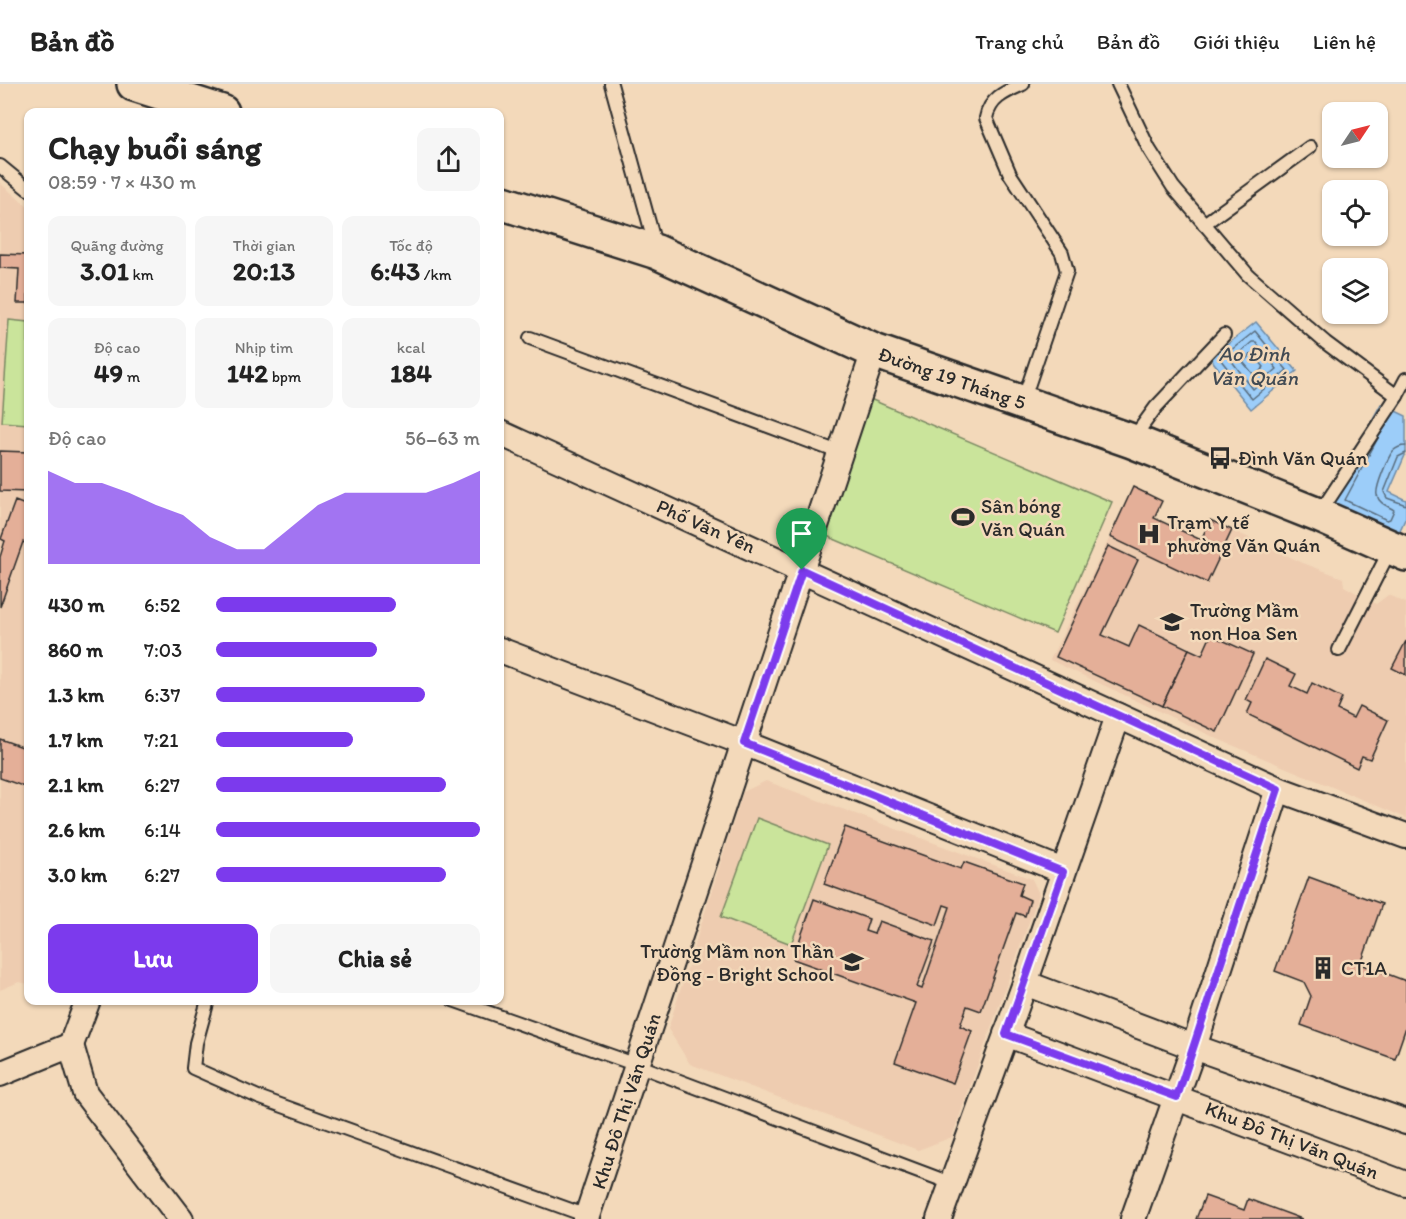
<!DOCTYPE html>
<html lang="vi">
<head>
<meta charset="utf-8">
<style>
	body { margin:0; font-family:Itim,sans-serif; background:#f6f6f6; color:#222; height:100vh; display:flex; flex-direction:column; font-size:22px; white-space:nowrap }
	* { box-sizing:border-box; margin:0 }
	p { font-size:20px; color:#767676 }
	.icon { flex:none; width:33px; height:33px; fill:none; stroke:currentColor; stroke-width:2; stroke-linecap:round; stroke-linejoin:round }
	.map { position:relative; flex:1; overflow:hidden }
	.panel { position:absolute; left:24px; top:24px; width:480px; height:897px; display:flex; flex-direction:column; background:#fff; border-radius:12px; box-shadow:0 2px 4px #0004 }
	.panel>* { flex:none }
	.needle { width:39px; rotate:55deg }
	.tools { position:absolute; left:1322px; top:18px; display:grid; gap:12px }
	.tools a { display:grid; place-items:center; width:66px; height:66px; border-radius:12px; background:#fff; box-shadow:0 2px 4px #0004; font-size:30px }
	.pin { position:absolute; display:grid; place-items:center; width:51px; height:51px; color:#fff; margin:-62px -26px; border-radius:50% 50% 50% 0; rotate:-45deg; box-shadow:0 0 6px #0007 }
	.pin .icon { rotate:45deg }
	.round { display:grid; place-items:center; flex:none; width:63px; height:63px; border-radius:12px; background:#f6f6f6 }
	.head { display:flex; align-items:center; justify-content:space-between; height:102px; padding:0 24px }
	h1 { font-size:33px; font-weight:700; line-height:45px }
	.stats { display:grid; grid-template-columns:repeat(3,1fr); gap:9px; height:102px; padding:6px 24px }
	.stats div { display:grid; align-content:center; border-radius:12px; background:#f6f6f6; text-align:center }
	.stats b { font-size:26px; font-weight:700 }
	.stats small { font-size:16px; font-weight:400 }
	.stats p { font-size:16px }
	.chart { height:168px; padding:12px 24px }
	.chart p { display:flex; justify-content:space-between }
	.chart svg { width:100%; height:108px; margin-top:6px; fill:#7c3aed; opacity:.7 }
	.button { display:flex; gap:12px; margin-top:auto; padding:12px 24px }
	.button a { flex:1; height:69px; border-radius:12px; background:#7c3aed; color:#fff; font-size:24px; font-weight:700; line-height:69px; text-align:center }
	.button a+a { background:#f6f6f6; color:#222 }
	ul { padding:0 24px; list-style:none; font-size:20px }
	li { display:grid; grid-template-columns:96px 72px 1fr; align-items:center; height:45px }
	li i { height:15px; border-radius:8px; background:#7c3aed }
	header { display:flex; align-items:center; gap:36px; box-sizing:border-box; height:84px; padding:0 30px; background:#fff; border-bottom:2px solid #e0e0e0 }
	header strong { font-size:28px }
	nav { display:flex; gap:33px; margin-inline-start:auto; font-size:21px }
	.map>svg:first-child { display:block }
	.built { fill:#eeccb0 }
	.green { fill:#cae49b; stroke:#7a8863; stroke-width:1.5 }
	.water { fill:#9ccdf9; stroke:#6f8ca7; stroke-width:1.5 }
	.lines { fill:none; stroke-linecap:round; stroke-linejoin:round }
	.shore { stroke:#586c7d; stroke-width:1.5 }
	.building { fill:#e4af98; stroke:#2b2b2b; stroke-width:1.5 }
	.lane-casing { stroke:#2b2b2b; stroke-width:16 }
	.street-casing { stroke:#2b2b2b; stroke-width:28 }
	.secondary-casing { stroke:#2b2b2b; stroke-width:38 }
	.lane { stroke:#f3d9ba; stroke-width:12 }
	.street { stroke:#f3d9ba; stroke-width:24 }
	.secondary { stroke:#f3d9ba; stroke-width:33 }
	.route-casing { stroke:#fff; stroke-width:12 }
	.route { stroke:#7c3aed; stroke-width:8 }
	.labels { text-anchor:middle; stroke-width:5; stroke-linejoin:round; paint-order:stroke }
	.street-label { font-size:20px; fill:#2b2b2b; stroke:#f3d9ba }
	.poi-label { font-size:20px; fill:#2b2b2b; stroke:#f3d9ba; text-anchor:start }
	.water-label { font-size:21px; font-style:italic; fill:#424b54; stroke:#f3d9ba }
</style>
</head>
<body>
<header>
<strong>Bản đồ</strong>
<nav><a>Trang chủ</a><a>Bản đồ</a><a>Giới thiệu</a><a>Liên hệ</a></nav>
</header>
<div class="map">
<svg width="1406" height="1135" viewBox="0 0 1406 1135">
	<rect width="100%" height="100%" fill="#f3d9ba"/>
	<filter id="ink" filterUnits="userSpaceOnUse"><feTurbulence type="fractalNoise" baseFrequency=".0167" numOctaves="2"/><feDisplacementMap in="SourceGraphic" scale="12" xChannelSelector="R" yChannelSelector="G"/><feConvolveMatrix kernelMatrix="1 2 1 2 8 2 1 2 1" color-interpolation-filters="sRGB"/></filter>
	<g filter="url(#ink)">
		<g class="built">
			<polygon points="0,99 28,123 28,900 19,898 0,906"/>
			<polygon points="1232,446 1303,479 1343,494 1344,502 1376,520 1388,511 1406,519 1406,734 1220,656 1050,576 1110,453 1207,499"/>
			<polygon points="766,697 1032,795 1039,810 952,1053 918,1066 690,980 668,945 743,708"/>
		</g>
		<g class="green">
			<polygon points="9,236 28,238 28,340 2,338"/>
			<polygon points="863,312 1112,418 1055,549 815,447"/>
			<polygon points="757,734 828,761 791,860 721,833"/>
		</g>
		<g class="water">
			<polygon points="1256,238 1297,287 1251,325 1210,274"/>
			<polygon points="1381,320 1406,332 1406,369 1389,408 1406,416 1406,433 1396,455 1324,423"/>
		</g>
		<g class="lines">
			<g class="shore">
				<polygon points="1255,247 1287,286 1252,315 1220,275"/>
				<polygon points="1252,258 1256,258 1277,285 1253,305 1231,276"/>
				<polygon points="1251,270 1254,271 1264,283 1255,292 1243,278"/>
				<path d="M1378 354 1345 416 1387 436 1390 435 1394 426C1388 422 1379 420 1377 411 1375 404 1388 373 1393 367 1397 363 1401 362 1406 362"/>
				<polyline points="1406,369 1398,373 1384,408 1387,414 1406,421"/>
			</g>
		</g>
		<g class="building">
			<polygon points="0,170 28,171 28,219 17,219 19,185 0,184"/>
			<polygon points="0,367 28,368 28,408 0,407"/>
			<polygon points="1133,403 1162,417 1154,434 1201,456 1210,436 1232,446 1207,499 1110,453"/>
			<polygon points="15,417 28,422 28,460 23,458 0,523 0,473 5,457 1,455"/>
			<polygon points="1108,462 1138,476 1102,551 1129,563 1139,541 1189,565 1162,622 1056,573"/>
			<polygon points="1211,551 1253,570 1217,648 1162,622 1189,565 1202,571"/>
			<polygon points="1406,557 1406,591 1392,584"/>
			<polygon points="1265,575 1296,590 1290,602 1307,610 1312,599 1342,614 1337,626 1353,634 1359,622 1388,636 1370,675 1362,672 1357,684 1247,630 1252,619 1246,616"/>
			<polygon points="0,655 28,665 28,704 0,694"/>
			<polygon points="845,743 961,785 964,778 1023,799 1019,811 1030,816 1025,832 1016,829 981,927 967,922 960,942 972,947 953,999 895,978 916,919 793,875 814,815 869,835 865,847 874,850 879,837 934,857 917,903 922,905 950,823 944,821 937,841 824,800"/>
			<polygon points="1309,793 1382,820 1361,880 1406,897 1406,943 1395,975 1301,941 1311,912 1304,898 1275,887"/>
			<polygon points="1205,1112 1244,1126 1248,1115 1302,1135 1196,1135"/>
		</g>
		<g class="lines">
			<g class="lane-casing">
				<g id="lane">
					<polyline points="611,0 656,164"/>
					<path d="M1023 0C1005 8 990 14 986 34L1010 90 1062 169 1067 187 1023 317"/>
					<polyline points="1118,0 1149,65 1173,103 1248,191 1326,259 1397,312"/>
					<polyline points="0,82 28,105"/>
					<polyline points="1204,140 1310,63"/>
					<polyline points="530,254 841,369"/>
					<polyline points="1132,356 1156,323 1224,251"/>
					<polyline points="1319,430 1397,312 1406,295"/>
					<polyline points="1339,566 1391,464"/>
					<polyline points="208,916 196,959 193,984 258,1013 590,1133"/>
					<polyline points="453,916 637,981 953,1100"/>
				</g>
			</g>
			<g class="street-casing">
				<g id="street">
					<polyline points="500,349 1278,705 1406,752"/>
					<polyline points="500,566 744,659 1063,787"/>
					<polyline points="1025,899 1194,963 1406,1038"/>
					<polyline points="1006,950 1406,1100"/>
					<polyline points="71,961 85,1009 181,1135"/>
					<polyline points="71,961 88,916"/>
					<polyline points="0,990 71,961"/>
					<polyline points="586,1135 874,267"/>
					<polyline points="939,1135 1025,899 1118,632"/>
					<polyline points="1133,1135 1194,963 1278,705"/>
				</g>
			</g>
			<g class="secondary-casing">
				<g id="secondary">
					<polyline points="134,0 222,28"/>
					<polyline points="500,118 657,168 874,267 1132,357 1318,431 1406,470"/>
				</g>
			</g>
			<use href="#lane" class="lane"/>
			<use href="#street" class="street"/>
			<use href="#secondary" class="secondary"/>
		</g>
	</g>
	<g class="lines" filter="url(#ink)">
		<g class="route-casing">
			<polygon id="route" points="802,486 1278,705 1177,1013 1006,950 1063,788 744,659"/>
		</g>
		<use href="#route" class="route"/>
	</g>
	<defs>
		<g id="bus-bare" transform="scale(1.8)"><path d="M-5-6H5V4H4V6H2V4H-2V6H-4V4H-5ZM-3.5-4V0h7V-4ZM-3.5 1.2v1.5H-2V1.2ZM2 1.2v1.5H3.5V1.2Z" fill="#2b2b2b" stroke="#f3d9ba" stroke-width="2.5" paint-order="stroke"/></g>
		<g id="stadium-bare" transform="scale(1.8)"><path d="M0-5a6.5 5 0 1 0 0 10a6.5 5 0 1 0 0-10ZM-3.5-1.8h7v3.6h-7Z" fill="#2b2b2b" stroke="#f3d9ba" stroke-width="2.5" paint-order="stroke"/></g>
		<g id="hospital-bare" transform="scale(1.8)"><path d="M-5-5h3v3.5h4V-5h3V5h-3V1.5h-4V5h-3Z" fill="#2b2b2b" stroke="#f3d9ba" stroke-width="2.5" paint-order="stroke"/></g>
		<g id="school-bare" transform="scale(1.8)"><path d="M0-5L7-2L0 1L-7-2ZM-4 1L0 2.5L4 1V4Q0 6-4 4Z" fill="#2b2b2b" stroke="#f3d9ba" stroke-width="2.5" paint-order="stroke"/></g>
		<g id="building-bare" transform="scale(1.8)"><path d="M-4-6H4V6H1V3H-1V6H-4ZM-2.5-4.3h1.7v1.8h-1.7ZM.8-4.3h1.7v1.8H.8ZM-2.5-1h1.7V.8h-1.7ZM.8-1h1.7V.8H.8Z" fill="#2b2b2b" stroke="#f3d9ba" stroke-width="2.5" paint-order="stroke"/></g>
	</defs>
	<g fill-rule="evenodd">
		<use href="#bus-bare" x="1220" y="374"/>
		<use href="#stadium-bare" x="963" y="433"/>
		<use href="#hospital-bare" x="1149" y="450"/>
		<use href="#school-bare" x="1172" y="538"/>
		<use href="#school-bare" x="852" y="878"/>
		<use href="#building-bare" x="1323" y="884"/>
	</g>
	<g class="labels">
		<g class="street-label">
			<text transform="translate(952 294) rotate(19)" y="7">Đường 19 Tháng 5</text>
			<text transform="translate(706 442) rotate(24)" y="7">Phố Văn Yên</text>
			<text transform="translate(626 1017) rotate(-72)" y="7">Khu Đô Thị Văn Quán</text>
			<text transform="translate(1292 1056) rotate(21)" y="7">Khu Đô Thị Văn Quán</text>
		</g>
		<g class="poi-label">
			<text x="1238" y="381">Đình Văn Quán</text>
			<text x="981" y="429">Sân bóng<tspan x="981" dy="23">Văn Quán</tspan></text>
			<text x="1167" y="445">Trạm Y tế<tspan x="1167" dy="23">phường Văn Quán</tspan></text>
			<text x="1190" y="533">Trường Mầm<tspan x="1190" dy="23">non Hoa Sen</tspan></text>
			<text x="834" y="874" text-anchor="end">Trường Mầm non Thần<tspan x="834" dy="23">Đồng - Bright School</tspan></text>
			<text x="1341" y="891">CT1A</text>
		</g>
		<g class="water-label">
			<text x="1254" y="277">Ao Đình<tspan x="1254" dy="24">Văn Quán</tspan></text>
		</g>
	</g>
</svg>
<div class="tools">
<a><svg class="needle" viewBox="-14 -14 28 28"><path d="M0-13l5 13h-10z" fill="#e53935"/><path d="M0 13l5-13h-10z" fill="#767676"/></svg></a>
<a><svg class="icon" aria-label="locate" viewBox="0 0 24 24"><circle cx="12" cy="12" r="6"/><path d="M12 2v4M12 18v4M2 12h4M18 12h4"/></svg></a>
<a><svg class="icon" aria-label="layers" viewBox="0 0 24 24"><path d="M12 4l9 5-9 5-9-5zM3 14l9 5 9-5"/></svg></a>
</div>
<div class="pin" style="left:802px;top:486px;background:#1e9e55"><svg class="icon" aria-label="arrive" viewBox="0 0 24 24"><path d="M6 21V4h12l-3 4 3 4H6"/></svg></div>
<section class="panel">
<div class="head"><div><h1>Chạy buổi sáng</h1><p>08:59 · 7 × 430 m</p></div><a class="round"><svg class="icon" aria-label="share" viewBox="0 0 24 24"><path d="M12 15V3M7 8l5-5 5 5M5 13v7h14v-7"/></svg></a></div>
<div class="stats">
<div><p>Quãng đường</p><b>3.01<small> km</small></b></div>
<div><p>Thời gian</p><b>20:13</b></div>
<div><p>Tốc độ</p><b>6:43<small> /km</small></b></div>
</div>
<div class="stats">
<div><p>Độ cao</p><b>49<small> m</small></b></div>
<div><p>Nhịp tim</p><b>142<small> bpm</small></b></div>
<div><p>kcal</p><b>184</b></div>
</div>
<div class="chart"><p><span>Độ cao</span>56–63 m</p>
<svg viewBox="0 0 160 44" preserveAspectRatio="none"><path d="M0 44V6L10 11L20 11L30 15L40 20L50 24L60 33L70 38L80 38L90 29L100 20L110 15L120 15L130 15L140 15L150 11L160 6V44z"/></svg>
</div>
<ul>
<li><b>430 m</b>6:52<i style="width:68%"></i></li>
<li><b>860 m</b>7:03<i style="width:61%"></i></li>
<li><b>1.3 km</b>6:37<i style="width:79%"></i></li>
<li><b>1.7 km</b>7:21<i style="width:52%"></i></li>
<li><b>2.1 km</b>6:27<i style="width:87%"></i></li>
<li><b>2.6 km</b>6:14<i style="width:100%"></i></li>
<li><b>3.0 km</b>6:27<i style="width:87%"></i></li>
</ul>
<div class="button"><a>Lưu</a><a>Chia sẻ</a></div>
</section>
</div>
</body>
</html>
